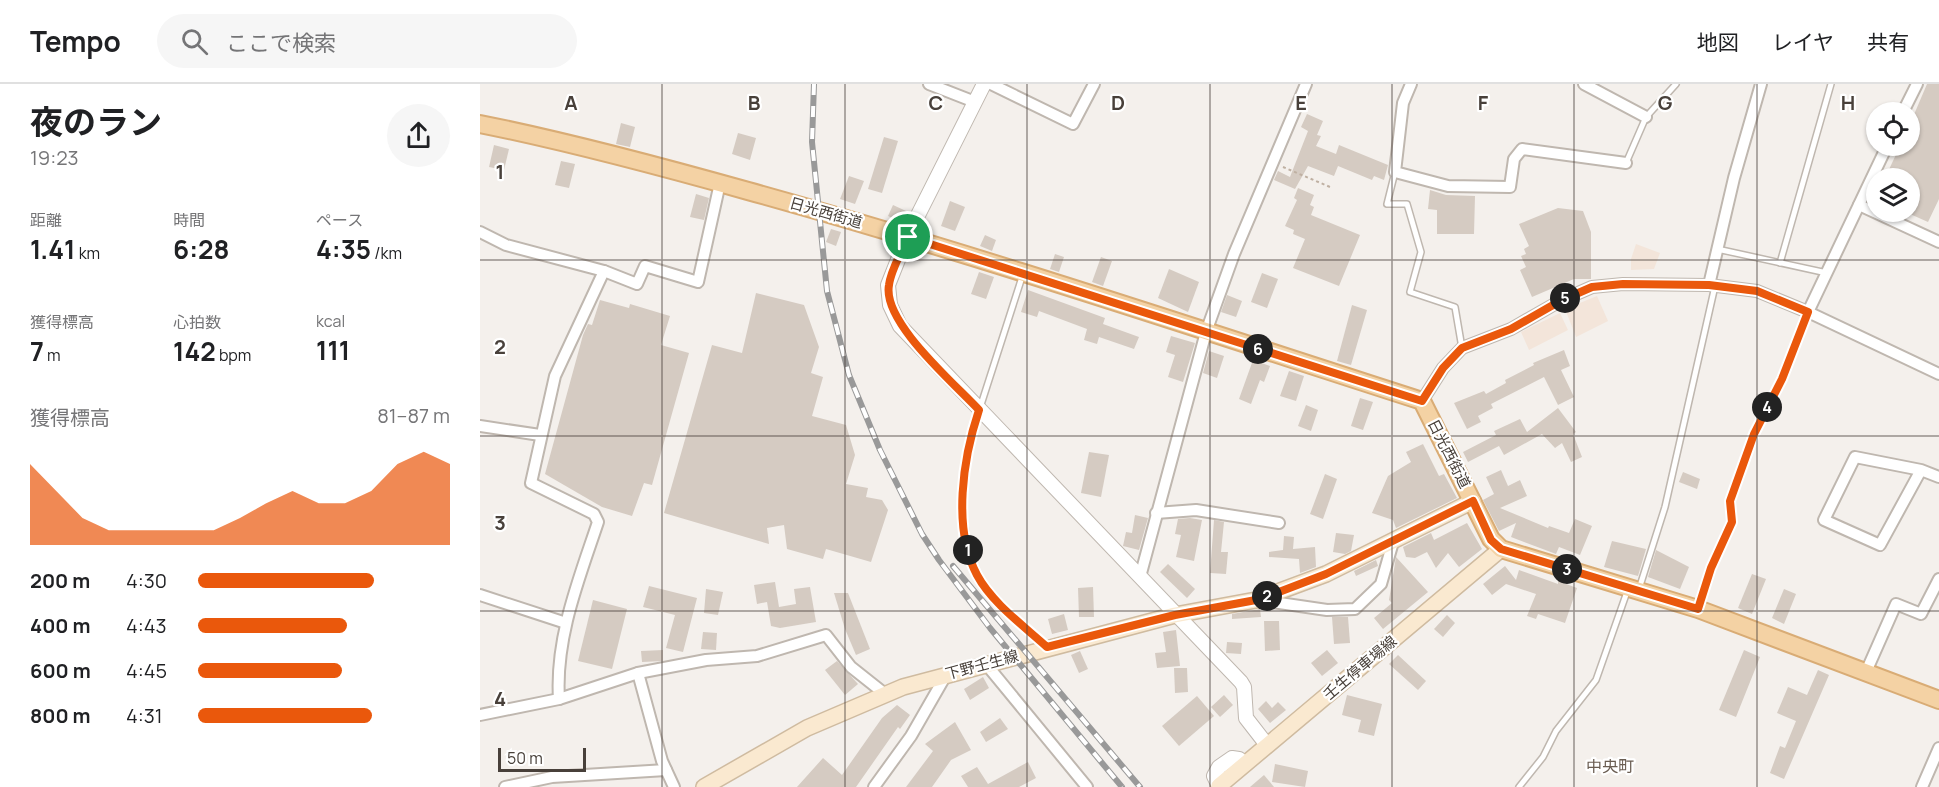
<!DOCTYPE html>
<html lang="ja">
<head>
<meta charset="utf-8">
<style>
	body { margin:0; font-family:Manrope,"Noto Sans JP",sans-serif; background:#f6f6f6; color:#202124; height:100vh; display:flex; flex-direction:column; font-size:22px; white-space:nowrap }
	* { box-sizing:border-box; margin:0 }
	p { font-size:20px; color:#757577 }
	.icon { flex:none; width:33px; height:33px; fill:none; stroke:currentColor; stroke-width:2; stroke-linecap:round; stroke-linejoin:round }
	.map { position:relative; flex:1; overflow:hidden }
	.drawer { display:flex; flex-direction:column; background:#fff; width:480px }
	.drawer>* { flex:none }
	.controls { position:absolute; left:1386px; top:18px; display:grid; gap:12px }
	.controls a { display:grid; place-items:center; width:54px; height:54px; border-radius:50%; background:#fff; box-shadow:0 2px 4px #0004; font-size:30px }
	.scale { position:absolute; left:18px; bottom:15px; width:88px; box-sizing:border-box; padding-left:6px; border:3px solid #48403a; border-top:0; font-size:16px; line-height:21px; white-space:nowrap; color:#48403a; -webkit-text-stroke:4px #fff; paint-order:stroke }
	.pin { position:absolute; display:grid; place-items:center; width:51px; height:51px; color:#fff; margin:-26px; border:3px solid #fff; border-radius:50%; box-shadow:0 2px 6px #0007 }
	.km { position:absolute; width:30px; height:30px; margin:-15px; border-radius:50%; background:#222; color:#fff; font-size:16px; line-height:30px; text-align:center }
	.round { display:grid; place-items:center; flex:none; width:63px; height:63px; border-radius:32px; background:#f6f6f6 }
	.overview { display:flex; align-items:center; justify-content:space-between; height:102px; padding:0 30px }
	h1 { font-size:33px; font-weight:700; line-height:45px }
	.figures { display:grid; grid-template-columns:repeat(3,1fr); gap:9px; height:102px; padding:6px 30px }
	.figures div { display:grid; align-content:center }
	.figures b { font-size:26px; font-weight:700 }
	.figures small { font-size:16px; font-weight:400 }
	.figures p { font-size:16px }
	.chart { height:168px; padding:12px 30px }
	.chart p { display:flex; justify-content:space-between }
	.chart svg { width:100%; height:108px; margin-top:6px; fill:#ea580c; opacity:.7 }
	ul { padding:0 30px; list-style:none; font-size:20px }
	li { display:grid; grid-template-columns:96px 72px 1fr; align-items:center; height:45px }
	li i { height:15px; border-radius:8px; background:#ea580c }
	header { display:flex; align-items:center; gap:36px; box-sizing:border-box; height:84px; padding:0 30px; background:#fff; border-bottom:2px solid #e0e0e0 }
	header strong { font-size:28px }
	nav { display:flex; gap:33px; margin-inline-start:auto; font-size:21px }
	.search { width:420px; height:54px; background:#f6f6f6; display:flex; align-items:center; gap:15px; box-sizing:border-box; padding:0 21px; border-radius:33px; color:#757577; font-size:22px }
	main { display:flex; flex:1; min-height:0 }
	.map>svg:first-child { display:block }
	.commercial { fill:#f3e5da }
	.building { fill:#d5cbc2 }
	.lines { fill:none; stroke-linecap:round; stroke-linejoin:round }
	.service-casing { stroke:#bfb7af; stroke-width:8 }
	.minor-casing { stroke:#bfb7af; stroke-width:14 }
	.tertiary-casing { stroke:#bfb7af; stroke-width:16 }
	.secondary-casing { stroke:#cfbba0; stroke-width:18 }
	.primary-casing { stroke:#d9ac75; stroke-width:20 }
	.path { stroke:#bfb0a2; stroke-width:2; stroke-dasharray:3 3; stroke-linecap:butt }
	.service { stroke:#fff; stroke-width:5 }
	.minor { stroke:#fff; stroke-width:10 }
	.tertiary { stroke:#fff; stroke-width:14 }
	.secondary { stroke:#fae9d0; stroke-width:15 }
	.primary { stroke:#f4d2a4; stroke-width:16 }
	.rail-casing { stroke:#999; stroke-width:6 }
	.rail { stroke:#fff; stroke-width:4; stroke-dasharray:11; stroke-linecap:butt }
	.route-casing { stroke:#fff; stroke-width:12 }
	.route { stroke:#ea580c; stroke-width:8 }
	.grid { fill:none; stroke:#48403a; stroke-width:1.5; stroke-opacity:0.55 }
	.labels { text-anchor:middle; stroke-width:4.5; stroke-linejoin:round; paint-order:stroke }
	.street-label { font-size:15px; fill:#48403a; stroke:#fff }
	.neighbourhood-label { font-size:16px; fill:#6a5d52; stroke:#fff }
	.grid-label { font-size:20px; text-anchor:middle; font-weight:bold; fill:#48403a; stroke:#fff; stroke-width:4.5; stroke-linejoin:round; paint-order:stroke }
</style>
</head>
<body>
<header>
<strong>Tempo</strong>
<div class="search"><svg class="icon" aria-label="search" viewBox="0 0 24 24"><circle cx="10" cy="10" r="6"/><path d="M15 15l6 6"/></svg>ここで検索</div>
<nav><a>地図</a><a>レイヤ</a><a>共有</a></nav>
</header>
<main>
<section class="drawer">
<div class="overview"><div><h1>夜のラン</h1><p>19:23</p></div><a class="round"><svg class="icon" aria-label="share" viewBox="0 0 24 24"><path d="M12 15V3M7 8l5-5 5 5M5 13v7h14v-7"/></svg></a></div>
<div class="figures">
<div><p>距離</p><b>1.41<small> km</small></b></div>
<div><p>時間</p><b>6:28</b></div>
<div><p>ペース</p><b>4:35<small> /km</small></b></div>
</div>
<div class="figures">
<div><p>獲得標高</p><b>7<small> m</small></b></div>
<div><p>心拍数</p><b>142<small> bpm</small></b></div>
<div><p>kcal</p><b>111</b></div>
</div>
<div class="chart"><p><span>獲得標高</span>81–87 m</p>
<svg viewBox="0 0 160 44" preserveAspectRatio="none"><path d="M0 44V11L10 22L20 33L30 38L40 38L50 38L60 38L70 38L80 33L90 27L100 22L110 27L120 27L130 22L140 11L150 6L160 11V44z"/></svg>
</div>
<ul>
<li><b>200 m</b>4:30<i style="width:70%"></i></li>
<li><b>400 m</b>4:43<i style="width:59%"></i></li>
<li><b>600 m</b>4:45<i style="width:57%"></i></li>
<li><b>800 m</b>4:31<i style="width:69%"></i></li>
</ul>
</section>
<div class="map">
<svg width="1459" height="703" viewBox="0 0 1459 703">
	<rect width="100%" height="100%" fill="#f4f0ec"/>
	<g class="commercial">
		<polygon points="1156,160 1180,169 1174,185 1151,186 1151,175"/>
		<polygon points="1117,212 1128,237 1096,253 1085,225"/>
		<polygon points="1080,229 1088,246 1049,266 1041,248"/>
	</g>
	<g class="building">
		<polygon points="1447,0 1459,0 1459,115 1448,138 1430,130 1430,94 1405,94 1420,62 1430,62 1430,40"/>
		<polygon points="827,30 843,37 837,51 841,52 836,62 856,70 859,61 908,81 904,96 894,92 892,96 858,82 854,92 828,82 815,105 794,96 798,87 810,93 828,47 821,43"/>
		<polygon points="141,39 155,43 150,63 136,60"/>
		<polygon points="258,49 276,54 270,76 252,70"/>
		<polygon points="404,53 418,57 402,109 388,105"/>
		<polygon points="14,61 29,65 24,86 9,83"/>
		<polygon points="81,77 95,80 89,104 75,101"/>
		<polygon points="369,92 384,97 375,120 360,115"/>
		<polygon points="818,104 834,111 830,121 834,123 831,131 880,151 859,202 813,184 825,155 813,150 814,146 805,142 817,116 814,114"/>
		<polygon points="950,106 966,111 995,112 994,150 957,150 957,126 948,125"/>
		<polygon points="216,110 229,114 224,136 210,133"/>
		<polygon points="470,117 485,123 475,147 461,142"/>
		<polygon points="413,121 426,127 421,138 408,132"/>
		<polygon points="1078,124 1103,127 1111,148 1111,195 1094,195 1052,213 1040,186 1046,183 1041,172 1046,170 1044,165 1049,162 1039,140"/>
		<polygon points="351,145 361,148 356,162 346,158"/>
		<polygon points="505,151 516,156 512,167 500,162"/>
		<polygon points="575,170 584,173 579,188 570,185"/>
		<polygon points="621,173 632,177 623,202 612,198"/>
		<polygon points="689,185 719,198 708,228 678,214"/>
		<polygon points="499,188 514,193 506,215 491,210"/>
		<polygon points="782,189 798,195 787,224 771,218"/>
		<polygon points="548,206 625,234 623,240 659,253 654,265 619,253 617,260 604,256 607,245 559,227 557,233 541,228"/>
		<polygon points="276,209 324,221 339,263 331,289 343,293 332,332 366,341 375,371 366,400 388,404 386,413 402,416 408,426 391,478 346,465 343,475 307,465 304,441 287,444 289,460 184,429 232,261 262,269"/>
		<polygon points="747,211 762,217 756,233 741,228"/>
		<polygon points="120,216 149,224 150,220 190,232 181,261 209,269 172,401 164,399 152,432 122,423 65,390 103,251 108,240 112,241"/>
		<polygon points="872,221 887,226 871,281 857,277"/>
		<polygon points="691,252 715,259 703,298 688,293 695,271 686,268"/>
		<polygon points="1084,266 1090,282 1081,286 1094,313 1078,321 1064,293 1011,320 1013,324 998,332 1001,338 987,345 974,319 1004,307 1006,310 1026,299 1025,296 1054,281 1053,279"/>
		<polygon points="729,267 744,272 737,294 723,289"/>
		<polygon points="773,276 790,282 784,298 780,296 771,320 759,315"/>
		<polygon points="809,287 824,292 816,317 800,312"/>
		<polygon points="880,314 893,318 883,346 871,342"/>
		<polygon points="826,321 838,326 831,347 818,342"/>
		<polygon points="1078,324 1096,348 1093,350 1102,373 1091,378 1082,359 1075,364 1062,350 1024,371 1019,362 988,378 983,368 1016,351 1014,347 1040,335 1047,348"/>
		<polygon points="943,360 959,392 964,390 977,414 916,444 913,436 892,429 908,392 931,378 926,368"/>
		<polygon points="609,368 629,371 621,413 601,409"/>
		<polygon points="1021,386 1028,402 1040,396 1047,412 1020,424 1068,444 1069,442 1089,449 1095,435 1112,442 1100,471 1079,463 1076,470 1031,453 1036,439 1019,447 1003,416 1014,410 1006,393"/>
		<polygon points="1203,388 1220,395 1217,405 1199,398"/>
		<polygon points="845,390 857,395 843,435 830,430"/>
		<polygon points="655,431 668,434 659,466 643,462 646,448 652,449"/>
		<polygon points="710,434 722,436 714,477 696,473 701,451 695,450 698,435"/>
		<polygon points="734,436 744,438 741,468 748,468 746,490 730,489"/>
		<polygon points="987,439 1002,465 979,483 968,469 956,484 947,468 935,474 926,473 923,463 951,449 954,456"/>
		<polygon points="856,449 874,451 871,467 865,470 853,468"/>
		<polygon points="804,452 814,453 813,465 835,463 836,483 820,489 819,475 789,473 789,468 803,466"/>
		<polygon points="1132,457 1166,465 1158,492 1124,483"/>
		<polygon points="1176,466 1209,483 1200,505 1168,493"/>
		<polygon points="916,473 948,508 903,545 894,534 912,519 909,516"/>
		<polygon points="896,476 898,482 876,492 874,487"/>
		<polygon points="688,480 715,505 707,514 680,488"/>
		<polygon points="1025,482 1036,496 1039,486 1078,500 1078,497 1097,504 1085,539 1058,530 1056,535 1047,532 1056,510 1026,500 1012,511 1003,500"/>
		<polygon points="1272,490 1286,495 1272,530 1258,524"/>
		<polygon points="295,498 299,523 316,520 314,505 330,503 336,538 300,544 291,542 287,518 277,520 274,501"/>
		<polygon points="169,502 217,514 203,568 186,564 195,531 163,523"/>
		<polygon points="613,503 614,533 599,533 598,504"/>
		<polygon points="226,505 243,508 238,531 224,529"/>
		<polygon points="1304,505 1316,510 1304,540 1292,534"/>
		<polygon points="354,509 368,509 390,565 376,571 365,545"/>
		<polygon points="113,516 147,525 132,585 98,577"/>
		<polygon points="780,525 781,533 752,535 752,530"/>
		<polygon points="584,530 588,546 572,550 568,535"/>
		<polygon points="967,531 975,539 963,553 954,545"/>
		<polygon points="852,533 868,533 870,559 854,560"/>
		<polygon points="784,537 799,537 800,566 785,567"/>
		<polygon points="696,546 700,582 677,584 675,569 686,568 683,548"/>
		<polygon points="223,548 237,549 236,566 221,565"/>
		<polygon points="747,558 762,559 761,570 746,569"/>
		<polygon points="183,566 183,577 162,578 161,567"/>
		<polygon points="847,566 858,579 842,592 831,579"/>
		<polygon points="1264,566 1280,573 1256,633 1239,626"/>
		<polygon points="600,567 608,585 599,589 591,571"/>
		<polygon points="918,571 946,597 938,606 909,580"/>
		<polygon points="357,577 378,600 365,611 345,586"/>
		<polygon points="694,584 707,584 708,608 695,609"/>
		<polygon points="1338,586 1349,591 1304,695 1290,689 1300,662 1305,664 1316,637 1297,629 1308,603 1327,611"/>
		<polygon points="503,593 509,604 490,616 484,605"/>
		<polygon points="744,611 753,621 740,633 731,623"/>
		<polygon points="867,611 902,620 894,652 878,648 881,636 862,631"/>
		<polygon points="717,612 734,632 699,662 682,642"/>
		<polygon points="786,617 792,624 798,618 806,626 790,639 778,625"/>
		<polygon points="417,621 430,631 420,645 418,643 376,703 317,703 343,674 362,691 402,634"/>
		<polygon points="520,634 528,645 506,658 500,648"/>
		<polygon points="475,638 491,666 471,676 452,703 426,703 453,667 445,660"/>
		<polygon points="548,678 556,694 539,703 488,703 481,692 497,683 508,700"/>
		<polygon points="795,680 828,687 825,703 792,698"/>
		<polygon points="784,691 794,703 770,703"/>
	</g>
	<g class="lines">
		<g class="service-casing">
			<g id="service">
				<polyline points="1146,79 1166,33 1196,0"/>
				<polyline points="915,88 907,120 927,120 941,168 930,208 975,223 982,264"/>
				<polyline points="1237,165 1347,189"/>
				<polyline points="1300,179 1351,0"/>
				<polyline points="543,190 489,358 483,394 484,435 489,471 497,491 510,509 565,562"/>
				<polyline points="1159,505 1185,423 1235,202"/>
				<polyline points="1219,522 1231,484 1253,438 1250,417 1274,350 1302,295 1328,228"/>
				<polyline points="1039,703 1063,673 1076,647 1116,596 1148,505"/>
			</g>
		</g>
		<g class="minor-casing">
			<g id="minor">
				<polyline points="449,0 495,18"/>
				<polyline points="511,0 593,40 614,0"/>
				<polyline points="931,0 923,19 915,88 968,102 1030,103 1034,75 1042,65 1146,79"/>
				<polyline points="1104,0 1166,33"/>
				<polyline points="1423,28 1437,0"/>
				<polyline points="1379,121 1459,158"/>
				<polyline points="0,148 26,161 124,187"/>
				<polyline points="1229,201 1254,94 1281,0"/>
				<polyline points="1328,228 1407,62"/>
				<polyline points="942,317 963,284 982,264 1031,245 1080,217 1112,203 1143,200 1229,201 1277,207 1328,228 1459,290"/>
				<polyline points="0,342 60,351"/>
				<polyline points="1441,386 1400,461 1344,436 1375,373 1441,386 1459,393"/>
				<polyline points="676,429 716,426 799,439"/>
				<polyline points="660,493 726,248 754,170 826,0"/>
				<polyline points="0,511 86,539"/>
				<polyline points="779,516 847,526 875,525 901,500 913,458"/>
				<polyline points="506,580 607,703"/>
				<polyline points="1386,588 1416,520 1441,530 1459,495"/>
				<polyline points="158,589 182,677 194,703"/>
				<path d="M79 615C75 554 99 495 118 438L114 430 51 399 75 292 124 187 157 200 165 182 218 198 240 99"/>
				<polyline points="0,631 79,615 158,589 226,576 277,572 346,551 371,583 405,610"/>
				<polyline points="25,703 72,693 186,686"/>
				<polyline points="394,703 431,652 466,591"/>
				<polyline points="1442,703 1459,664"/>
			</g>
		</g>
		<g class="tertiary-casing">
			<g id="tertiary">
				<polyline points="504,0 427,153 408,201 410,221 420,242 761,598 764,603 766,634 787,661"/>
				<polyline points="739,702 734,692 739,683 752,674 759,675 765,680"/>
			</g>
		</g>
		<g class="secondary-casing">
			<g id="secondary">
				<polyline points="739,702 1021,465"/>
				<polyline points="224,703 327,644 423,603 695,531 776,516 846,490 993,417"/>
			</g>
		</g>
		<g class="primary-casing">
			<path id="primary" d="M0 40C90 58 179 82 268 107 495 170 718 245 942 317L1011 455 1021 465 1218 525 1459 616"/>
		</g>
		<polyline class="path" points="803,83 850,103"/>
		<use href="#service" class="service"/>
		<use href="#minor" class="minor"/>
		<use href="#tertiary" class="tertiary"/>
		<use href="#secondary" class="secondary"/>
		<use href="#primary" class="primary"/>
		<g class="rail-casing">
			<g id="rail">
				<polyline points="334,0 332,58 347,207 369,291 400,366 442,450 459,476 510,544 642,703"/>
				<polyline points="473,482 660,703"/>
			</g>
		</g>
		<use href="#rail" class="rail"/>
	</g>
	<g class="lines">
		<g class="route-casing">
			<path id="route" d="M428 153 942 317 963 284 982 264 1031 245 1080 217 1112 203 1143 200 1229 201 1277 207 1328 228 1302 295 1274 350 1250 417 1252 438 1231 484 1218 525 1021 465 1011 456 993 417 846 490 799 508 776 516 695 531 567 563C544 542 512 519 497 491 472 444 483 374 499 326 474 299 402 238 409 201 411 185 422 168 428 153Z"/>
		</g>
		<use href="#route" class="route"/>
	</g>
	<path class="grid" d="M182 0V703M365 0V703M547 0V703M730 0V703M912 0V703M1094 0V703M1277 0V703M0 176H1459M0 352H1459M0 527H1459"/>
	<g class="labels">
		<g class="street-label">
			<text transform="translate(346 129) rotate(16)" y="5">日光西街道</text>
			<text transform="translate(969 370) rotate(63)" y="5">日光西街道</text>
			<text transform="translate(502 581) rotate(-15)" y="5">下野壬生線</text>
			<text transform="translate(880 584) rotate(-40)" y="5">壬生停車場線</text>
		</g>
		<g class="neighbourhood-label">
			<text x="1130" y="688">中央町</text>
		</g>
	</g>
	<g class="grid-label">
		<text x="91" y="26">A</text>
		<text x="274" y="26">B</text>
		<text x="456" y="26">C</text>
		<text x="638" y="26">D</text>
		<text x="821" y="26">E</text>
		<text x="1003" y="26">F</text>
		<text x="1185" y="26">G</text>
		<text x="1368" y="26">H</text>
		<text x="20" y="95">1</text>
		<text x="20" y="270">2</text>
		<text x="20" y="446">3</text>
		<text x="20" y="622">4</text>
	</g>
</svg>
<div class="controls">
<a><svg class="icon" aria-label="locate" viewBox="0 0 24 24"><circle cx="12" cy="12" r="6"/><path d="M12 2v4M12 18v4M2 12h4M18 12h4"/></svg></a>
<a><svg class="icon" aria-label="layers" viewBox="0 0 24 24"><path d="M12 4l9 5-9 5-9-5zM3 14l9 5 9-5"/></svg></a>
</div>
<div class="scale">50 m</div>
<div class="pin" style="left:428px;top:153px;background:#1e9e55"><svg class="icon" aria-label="arrive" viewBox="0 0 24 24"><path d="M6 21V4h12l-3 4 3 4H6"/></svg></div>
<b class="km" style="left:488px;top:466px">1</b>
<b class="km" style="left:787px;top:512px">2</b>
<b class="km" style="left:1087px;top:485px">3</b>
<b class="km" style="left:1287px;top:323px">4</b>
<b class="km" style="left:1085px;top:214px">5</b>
<b class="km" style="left:778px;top:265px">6</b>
</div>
</main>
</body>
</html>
